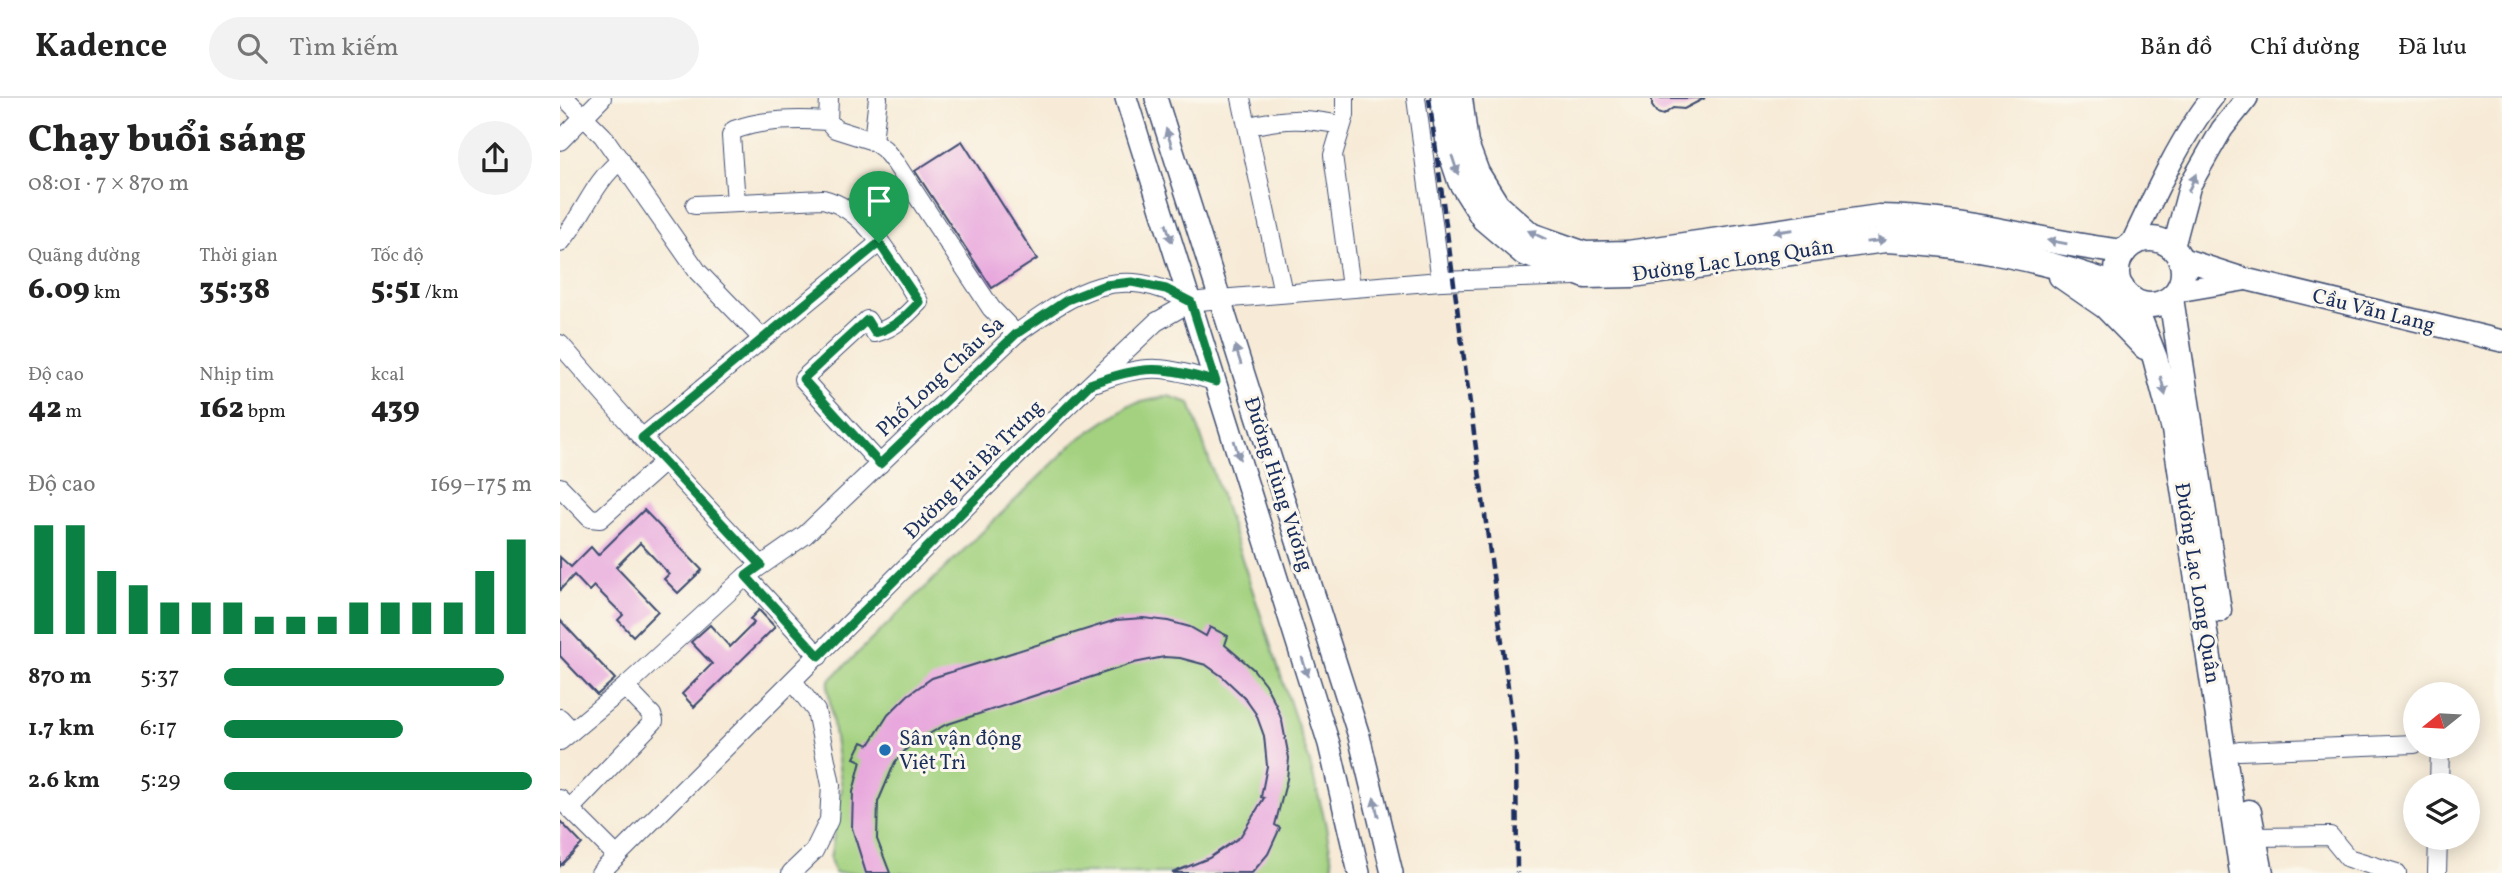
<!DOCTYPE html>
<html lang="vi">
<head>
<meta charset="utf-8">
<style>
	body { margin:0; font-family:Vollkorn,serif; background:#f2f2f2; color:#222; height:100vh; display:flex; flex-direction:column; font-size:26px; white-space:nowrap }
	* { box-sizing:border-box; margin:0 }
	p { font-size:23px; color:#767676 }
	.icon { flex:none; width:38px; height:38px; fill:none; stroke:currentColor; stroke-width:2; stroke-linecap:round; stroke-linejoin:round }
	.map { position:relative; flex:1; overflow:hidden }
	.details { display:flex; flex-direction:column; background:#fff; width:560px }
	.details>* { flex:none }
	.needle { width:46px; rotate:252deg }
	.buttons { position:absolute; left:1843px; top:584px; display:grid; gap:14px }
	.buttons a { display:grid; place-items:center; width:77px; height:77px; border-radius:50%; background:#fff; box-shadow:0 4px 18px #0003; font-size:35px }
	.pin { position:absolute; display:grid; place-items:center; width:60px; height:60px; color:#fff; margin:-72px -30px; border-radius:50% 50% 50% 0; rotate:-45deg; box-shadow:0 0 7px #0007 }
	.pin .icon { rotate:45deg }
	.round { display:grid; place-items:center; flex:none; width:74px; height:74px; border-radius:37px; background:#f2f2f2 }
	.overview { display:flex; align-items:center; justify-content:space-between; height:119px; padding:0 28px }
	h1 { font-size:38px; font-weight:800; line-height:52px }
	.metrics { display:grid; grid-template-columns:repeat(3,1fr); gap:10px; height:119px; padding:7px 28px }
	.metrics div { display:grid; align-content:center }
	.metrics b { font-size:30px; font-weight:800 }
	.metrics small { font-size:19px; font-weight:400 }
	.metrics p { font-size:19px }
	.chart { height:196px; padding:14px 28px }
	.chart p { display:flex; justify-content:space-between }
	.chart svg { width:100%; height:126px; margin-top:7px; stroke:#0b8043; stroke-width:6 }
	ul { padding:0 28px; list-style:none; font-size:23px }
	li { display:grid; grid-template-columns:112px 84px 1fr; align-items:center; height:52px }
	li i { height:18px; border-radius:9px; background:#0b8043 }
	header { display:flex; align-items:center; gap:42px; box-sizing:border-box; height:98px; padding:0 35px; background:#fff; border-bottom:2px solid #e0e0e0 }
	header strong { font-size:33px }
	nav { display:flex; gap:38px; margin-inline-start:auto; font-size:24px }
	.search { width:490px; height:63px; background:#f2f2f2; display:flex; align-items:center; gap:18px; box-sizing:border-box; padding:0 24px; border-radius:38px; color:#767676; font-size:26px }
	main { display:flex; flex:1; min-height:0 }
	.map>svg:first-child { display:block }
	.green { fill:#a3d17f; stroke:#5f806e; stroke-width:2 }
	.building { fill:#e8a8dd }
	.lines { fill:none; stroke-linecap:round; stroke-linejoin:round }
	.minor-casing { stroke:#3c4b70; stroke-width:20 }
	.major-casing { stroke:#3c4b70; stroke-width:24 }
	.highway-casing { stroke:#3c4b70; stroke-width:27 }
	.minor { stroke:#fff; stroke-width:18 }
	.major { stroke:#fff; stroke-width:21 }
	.highway { stroke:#fff; stroke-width:24 }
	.rail { stroke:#1b2f5e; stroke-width:4.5; stroke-dasharray:10 5; stroke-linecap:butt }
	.oneway { fill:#8d97ae }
	.route-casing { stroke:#fff; stroke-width:14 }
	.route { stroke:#0b8043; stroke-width:9 }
	.poi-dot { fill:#1f6fb2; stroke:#fbf7ec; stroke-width:2.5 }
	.labels { text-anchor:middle; stroke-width:6; stroke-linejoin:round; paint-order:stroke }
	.street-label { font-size:21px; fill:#1b2f5e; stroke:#fbf7ec }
	.poi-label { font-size:21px; fill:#1b2f5e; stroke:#fbf7ec; text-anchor:start }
</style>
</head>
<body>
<header>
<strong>Kadence</strong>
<div class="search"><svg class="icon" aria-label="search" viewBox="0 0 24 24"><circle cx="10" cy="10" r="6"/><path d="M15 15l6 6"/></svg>Tìm kiếm</div>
<nav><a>Bản đồ</a><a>Chỉ đường</a><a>Đã lưu</a></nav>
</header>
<main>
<section class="details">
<div class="overview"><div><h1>Chạy buổi sáng</h1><p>08:01 · 7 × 870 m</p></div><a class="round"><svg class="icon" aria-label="share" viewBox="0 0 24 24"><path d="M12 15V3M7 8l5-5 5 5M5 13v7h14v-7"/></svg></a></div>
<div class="metrics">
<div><p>Quãng đường</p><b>6.09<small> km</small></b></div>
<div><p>Thời gian</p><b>35:38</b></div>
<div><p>Tốc độ</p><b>5:51<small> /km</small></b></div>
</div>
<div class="metrics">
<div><p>Độ cao</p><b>42<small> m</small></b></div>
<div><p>Nhịp tim</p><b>162<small> bpm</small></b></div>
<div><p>kcal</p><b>439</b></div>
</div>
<div class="chart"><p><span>Độ cao</span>169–175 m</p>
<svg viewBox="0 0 160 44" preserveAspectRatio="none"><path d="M5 44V6M15 44V6M25 44V22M35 44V27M45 44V33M55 44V33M65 44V33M75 44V38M85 44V38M95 44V38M105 44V33M115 44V33M125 44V33M135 44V33M145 44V22M155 44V11"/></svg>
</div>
<ul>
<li><b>870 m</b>5:37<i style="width:91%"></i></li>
<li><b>1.7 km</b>6:17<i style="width:58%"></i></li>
<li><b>2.6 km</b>5:29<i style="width:100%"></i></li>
</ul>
</section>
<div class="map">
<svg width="1942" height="775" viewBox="0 0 1942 775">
	<rect width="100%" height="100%" fill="#fbf7ec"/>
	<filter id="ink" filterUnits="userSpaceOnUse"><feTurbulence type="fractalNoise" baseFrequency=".0143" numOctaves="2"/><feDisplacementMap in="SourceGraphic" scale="14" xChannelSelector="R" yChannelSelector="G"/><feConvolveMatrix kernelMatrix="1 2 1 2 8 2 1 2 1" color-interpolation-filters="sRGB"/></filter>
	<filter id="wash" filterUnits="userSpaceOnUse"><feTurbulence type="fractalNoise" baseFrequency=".00686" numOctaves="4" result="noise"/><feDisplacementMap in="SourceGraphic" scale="28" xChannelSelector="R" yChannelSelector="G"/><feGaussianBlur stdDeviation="1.57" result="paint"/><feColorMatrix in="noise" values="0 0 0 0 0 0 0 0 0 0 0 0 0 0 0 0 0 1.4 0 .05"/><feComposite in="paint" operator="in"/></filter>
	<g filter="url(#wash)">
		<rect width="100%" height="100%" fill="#f7ebd7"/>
		<polygon class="green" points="608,298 630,305 749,662 765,723 774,775 275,775 270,761 282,690 268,590 269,583 516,343 569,307"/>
		<g id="blocks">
			<g class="building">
				<polygon points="1092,0 1145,0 1124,11 1113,10 1103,17 1097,15 1092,8"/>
				<polygon points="402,43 477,161 432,190 355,73"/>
				<polygon points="84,412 142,472 118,495 104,481 109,476 80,445 56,469 98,513 73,538 58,522 63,517 34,488 29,493 14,477 0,492 0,459 11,469 31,449 38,457"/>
				<polygon points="199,512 215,529 134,609 122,596 152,566 131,544 150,527 170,549 194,525 190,521"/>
				<polygon points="583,520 608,523 630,529 646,538 650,529 668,538 665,547 693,571 705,586 716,607 722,623 729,660 727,681 715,727 720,730 708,756 692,775 612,775 649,760 680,739 704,700 701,699 707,668 704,638 696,616 684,599 663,579 646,567 620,560 604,559 574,565 385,627 350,647 335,664 318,704 317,741 330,775 306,775 292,730 293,694 301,663 294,660 302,644 309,647 328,617 348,597 372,580 556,522"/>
				<polygon points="0,522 55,581 37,597 0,558"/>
				<polygon points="0,723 22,746 0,768"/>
			</g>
		</g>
	</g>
	<g filter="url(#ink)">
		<use href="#blocks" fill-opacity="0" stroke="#3c4b70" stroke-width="2"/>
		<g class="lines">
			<g class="minor-casing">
				<g id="minor">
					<polyline points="5,0 43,38 138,174 202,240"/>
					<polyline points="681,0 723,195"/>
					<polyline points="785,0 785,17 773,57 791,189"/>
					<polyline points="856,0 881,183"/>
					<polyline points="268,23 269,0"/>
					<path d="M689 28C727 20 742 20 781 27"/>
					<polyline points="0,43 42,0"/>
					<polyline points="313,43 318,0"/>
					<path d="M176 104 171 38 174 32C204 21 237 21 268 23L275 31 313 43 324 51 336 66 431 210 456 236"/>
					<path d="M135 107 263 101C309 112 335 167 359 204 346 218 334 230 315 235L307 222 243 281 320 366"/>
					<path d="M0 145C24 118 32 85 61 62"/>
					<polyline points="0,246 82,340 201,467"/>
					<path d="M537 284C585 265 607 268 656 284"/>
					<polyline points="82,340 319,145"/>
					<polyline points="0,389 30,420 40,421 104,364"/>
					<polyline points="186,478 259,558"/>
					<polyline points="0,620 12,633"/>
					<path d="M0 643 65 589 186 478 245 437 456 236C518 192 558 164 631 204"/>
					<polyline points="1679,653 1855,646"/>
					<polyline points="1879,688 1880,649"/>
					<polyline points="0,701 57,758"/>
					<polyline points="10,711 94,623 92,617 65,589"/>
					<polyline points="1693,739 1770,738 1788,760 1837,775"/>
					<polyline points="40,775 498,317 596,224 631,204 659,201 881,183 1014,178"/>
					<polyline points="231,775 254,753 269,722 271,687 256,613 233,583"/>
					<polyline points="1877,775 1878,740"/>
				</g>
			</g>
			<g class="major-casing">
				<g id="major">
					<polyline points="566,0 769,646 799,775"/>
					<polyline points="596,0 799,638 832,775"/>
					<path d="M1571 147C1592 102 1621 38 1652 0"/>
					<polyline points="1613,151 1630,87 1662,31 1687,0"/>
					<polyline points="1620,160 1685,181 1942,243"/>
					<polyline points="1618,193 1683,182"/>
				</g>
			</g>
			<g class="highway-casing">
				<g id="highway">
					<path d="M883 0 889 50 900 83 924 121 964 155 1026 178 1073 177 1325 142C1401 145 1491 162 1562 190"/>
					<path d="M900 0 906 46 917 75 937 107 971 137 1025 156 1068 155 1319 119C1402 119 1482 145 1564 154"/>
					<circle cx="1590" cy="174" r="33"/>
					<polyline points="1501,178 1546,209 1585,249"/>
					<polyline points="1611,200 1659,512"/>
					<polyline points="1572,201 1595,260 1614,332 1682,775"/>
					<polyline points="1689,714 1701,775"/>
				</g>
			</g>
			<use href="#minor" class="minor"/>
			<use href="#major" class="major"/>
			<use href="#highway" class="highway"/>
			<polyline class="rail" points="869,0 956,648 957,775"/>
		</g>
		<defs><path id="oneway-solid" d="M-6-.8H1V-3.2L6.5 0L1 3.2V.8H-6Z" transform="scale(1.75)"/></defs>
		<g class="oneway">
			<use href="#oneway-solid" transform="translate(609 40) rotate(-108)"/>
			<use href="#oneway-solid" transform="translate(895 67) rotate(72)"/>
			<use href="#oneway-solid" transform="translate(1632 85) rotate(-67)"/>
			<use href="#oneway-solid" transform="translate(1223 133) rotate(172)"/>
			<use href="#oneway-solid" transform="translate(609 135) rotate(72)"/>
			<use href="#oneway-solid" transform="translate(977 137) rotate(-154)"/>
			<use href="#oneway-solid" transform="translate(1316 143) rotate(-6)"/>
			<use href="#oneway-solid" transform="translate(1497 144) rotate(-170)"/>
			<use href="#oneway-solid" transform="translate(678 257) rotate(-108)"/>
			<use href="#oneway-solid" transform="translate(1603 288) rotate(75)"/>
			<use href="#oneway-solid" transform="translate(677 352) rotate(73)"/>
			<use href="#oneway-solid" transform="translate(745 569) rotate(73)"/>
			<use href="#oneway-solid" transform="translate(816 709) rotate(-103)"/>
		</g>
	</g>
	<g class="lines" filter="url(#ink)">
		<g class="route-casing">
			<path id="route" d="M319 145 359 204C346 218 334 230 315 235L307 222 243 281 320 366 456 236 507 202 545 187 572 184 606 191 631 204 656 284C603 267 582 267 530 286L259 558 186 478 201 467 82 340Z"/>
		</g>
		<use href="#route" class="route"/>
	</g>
	<circle class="poi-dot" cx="325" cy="652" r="7"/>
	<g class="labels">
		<g class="street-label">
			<text transform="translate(1173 162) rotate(-8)" y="7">Đường Lạc Long Quân</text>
			<text transform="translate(1814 212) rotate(14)" y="7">Cầu Văn Lang</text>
			<text transform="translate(380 278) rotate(-43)" y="7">Phố Long Châu Sa</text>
			<text transform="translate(413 371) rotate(-45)" y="7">Đường Hai Bà Trưng</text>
			<text transform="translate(719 386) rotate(72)" y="7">Đường Hùng Vương</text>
			<text transform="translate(1638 485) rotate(81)" y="7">Đường Lạc Long Quân</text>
		</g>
		<g class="poi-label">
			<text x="339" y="647">Sân vận động<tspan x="339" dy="24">Việt Trì</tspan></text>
		</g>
	</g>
</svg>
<div class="buttons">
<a><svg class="needle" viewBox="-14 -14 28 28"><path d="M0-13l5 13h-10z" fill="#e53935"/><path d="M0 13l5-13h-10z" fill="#767676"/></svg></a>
<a><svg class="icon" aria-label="layers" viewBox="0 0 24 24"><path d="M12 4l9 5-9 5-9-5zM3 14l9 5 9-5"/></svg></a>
</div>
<div class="pin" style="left:319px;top:145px;background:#1e9e55"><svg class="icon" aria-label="arrive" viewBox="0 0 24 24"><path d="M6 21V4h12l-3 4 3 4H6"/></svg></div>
</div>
</main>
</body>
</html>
